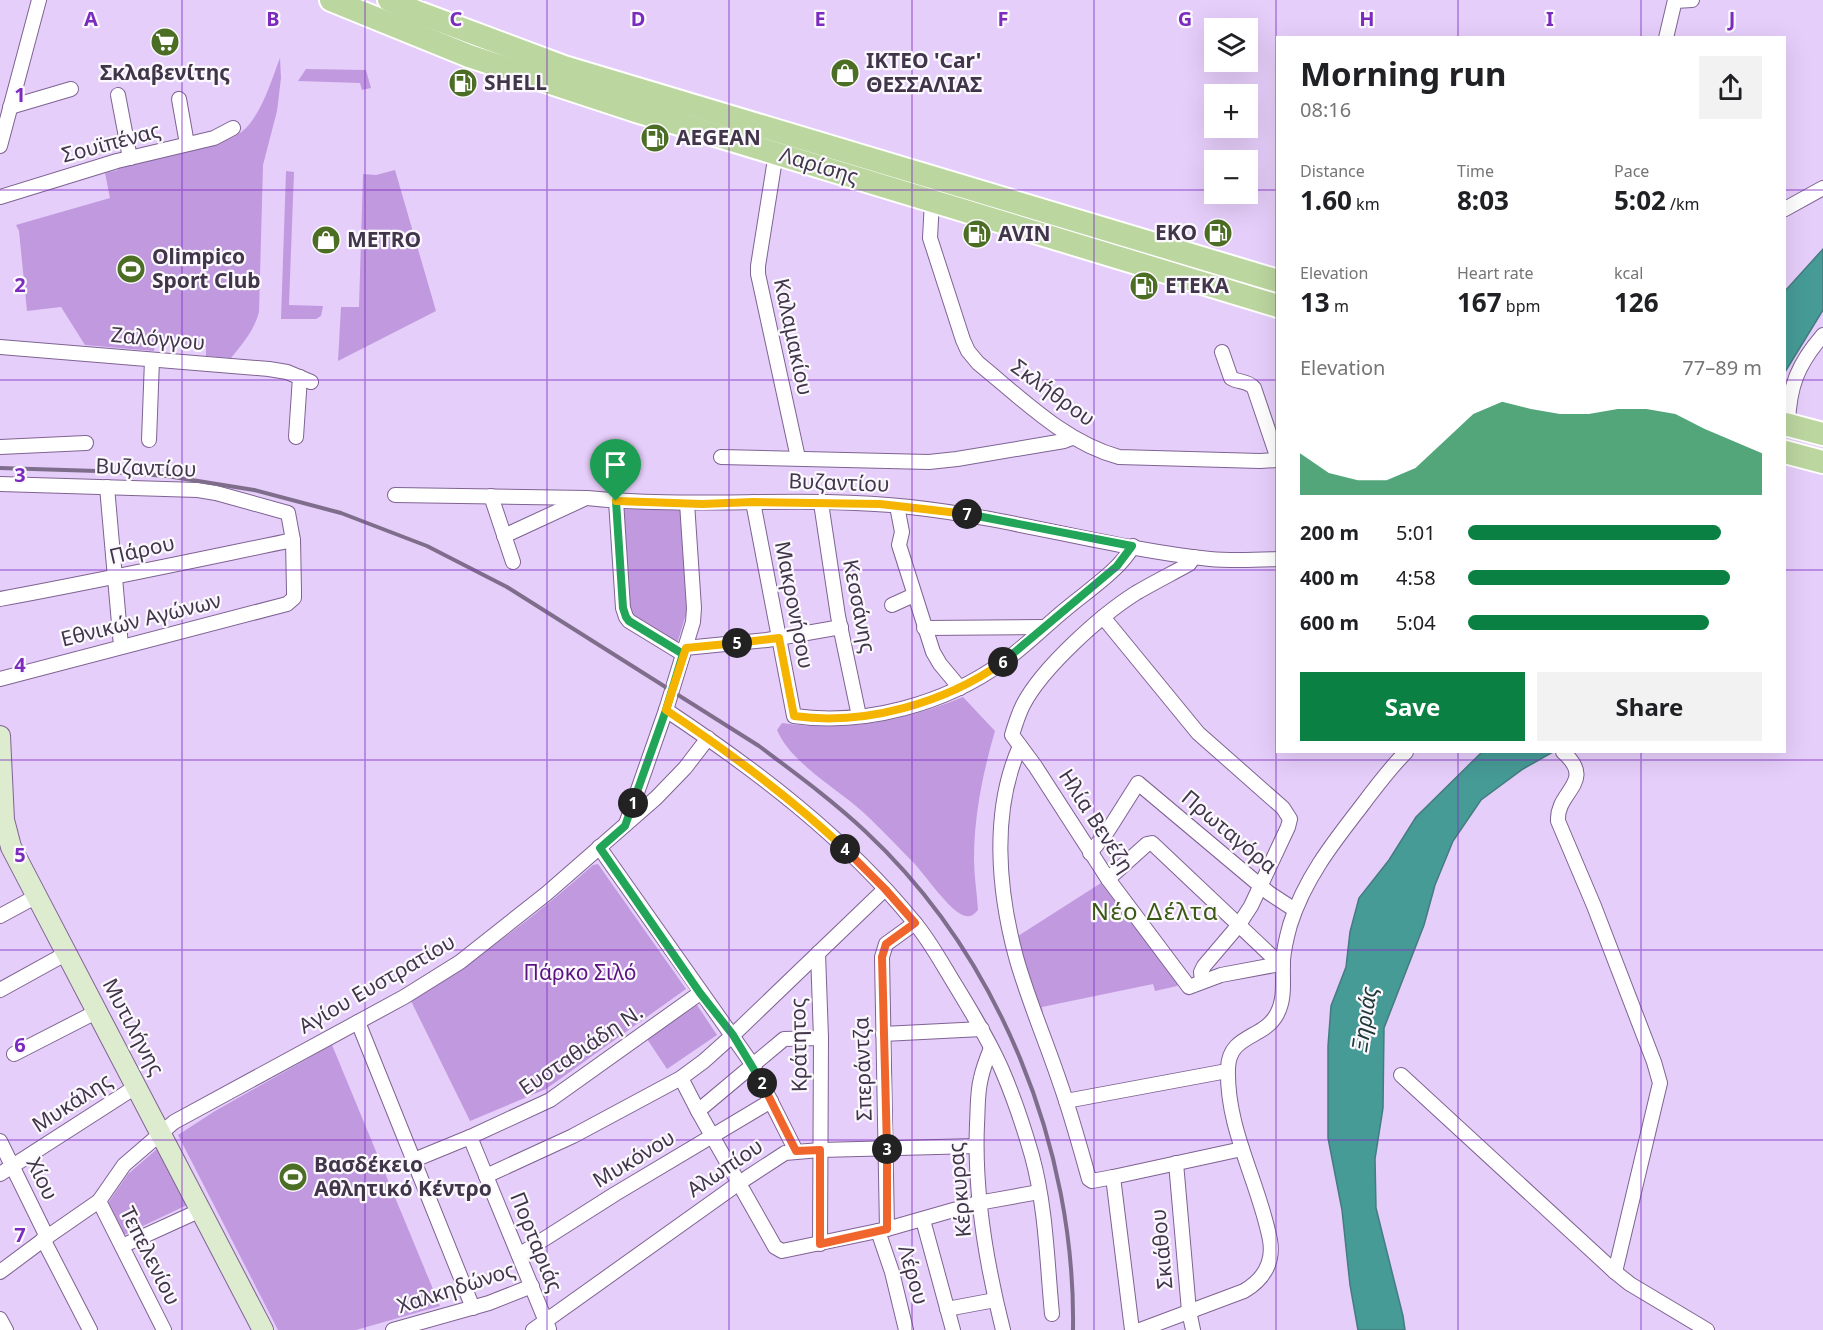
<!DOCTYPE html>
<html lang="en">
<head>
<meta charset="utf-8">
<style>
	body { margin:0; font-family:"Noto Sans",sans-serif; background:#f2f2f2; color:#202124; height:100vh; display:flex; flex-direction:column; font-size:22px; white-space:nowrap }
	* { box-sizing:border-box; margin:0 }
	p { font-size:20px; color:#757577 }
	.icon { flex:none; width:33px; height:33px; fill:none; stroke:currentColor; stroke-width:2; stroke-linecap:round; stroke-linejoin:round }
	.map { position:relative; flex:1; overflow:hidden }
	.panel { position:absolute; left:1276px; top:36px; width:510px; height:717px; display:flex; flex-direction:column; background:#fff; border-radius:0px; box-shadow:0 6px 24px #0002 }
	.panel>* { flex:none }
	.controls { position:absolute; left:1204px; top:18px; display:grid; gap:12px }
	.controls a { display:grid; place-items:center; width:54px; height:54px; border-radius:0px; background:#fff; box-shadow:0 6px 24px #0002; font-size:30px }
	.pin { position:absolute; display:grid; place-items:center; width:51px; height:51px; color:#fff; margin:-62px -26px; border-radius:50% 50% 50% 0; rotate:-45deg; box-shadow:0 0 6px #0007 }
	.pin .icon { rotate:45deg }
	.km { position:absolute; width:30px; height:30px; margin:-15px; border-radius:50%; background:#222; color:#fff; font-size:16px; line-height:30px; text-align:center }
	.round { display:grid; place-items:center; flex:none; width:63px; height:63px; border-radius:0px; background:#f2f2f2 }
	.summary { display:flex; align-items:center; justify-content:space-between; height:102px; padding:0 24px }
	h1 { font-size:33px; font-weight:700; line-height:45px }
	.metrics { display:grid; grid-template-columns:repeat(3,1fr); gap:9px; height:102px; padding:6px 24px }
	.metrics div { display:grid; align-content:center }
	.metrics b { font-size:26px; font-weight:700 }
	.metrics small { font-size:16px; font-weight:400 }
	.metrics p { font-size:16px }
	.chart { height:168px; padding:12px 24px }
	.chart p { display:flex; justify-content:space-between }
	.chart svg { width:100%; height:108px; margin-top:6px; fill:#0b8043; opacity:.7 }
	.action { display:flex; gap:12px; margin-top:auto; padding:12px 24px }
	.action a { flex:1; height:69px; border-radius:0px; background:#0b8043; color:#fff; font-size:24px; font-weight:700; line-height:69px; text-align:center }
	.action a+a { background:#f2f2f2; color:#202124 }
	ul { padding:0 24px; list-style:none; font-size:20px }
	li { display:grid; grid-template-columns:96px 72px 1fr; align-items:center; height:45px }
	li i { height:15px; border-radius:8px; background:#0b8043 }
	.map>svg:first-child { display:block }
	.green { fill:#c199df }
	.water { fill:#469b96; stroke:#447c7f; stroke-width:1.5 }
	.lines { fill:none; stroke-linecap:round; stroke-linejoin:round }
	.street-casing { stroke:#7f6393; stroke-width:16 }
	.secondary-casing { stroke:#7f6393; stroke-width:22 }
	.primary-casing { stroke:#fff; stroke-width:26 }
	.street { stroke:#fff; stroke-width:14 }
	.secondary { stroke:#ddebcf; stroke-width:20 }
	.primary { stroke:#bcd69f; stroke-width:22 }
	.rail { stroke:#7e6e8b; stroke-width:4 }
	.split-1-casing { stroke:#fff; stroke-width:12 }
	.split-2-casing { stroke:#fff; stroke-width:12 }
	.split-3-casing { stroke:#fff; stroke-width:12 }
	.split-4-casing { stroke:#fff; stroke-width:12 }
	.split-5-casing { stroke:#fff; stroke-width:12 }
	.split-6-casing { stroke:#fff; stroke-width:12 }
	.split-7-casing { stroke:#fff; stroke-width:12 }
	.split-8-casing { stroke:#fff; stroke-width:12 }
	.split-1 { stroke:#22a559; stroke-width:8 }
	.split-2 { stroke:#22a559; stroke-width:8 }
	.split-3 { stroke:#f0652b; stroke-width:8 }
	.split-4 { stroke:#f0652b; stroke-width:8 }
	.split-5 { stroke:#f5b400; stroke-width:8 }
	.split-6 { stroke:#f5b400; stroke-width:8 }
	.split-7 { stroke:#22a559; stroke-width:8 }
	.split-8 { stroke:#f5b400; stroke-width:8 }
	.grid { fill:none; stroke:#7b2cbf; stroke-width:1.5; stroke-opacity:0.55 }
	.labels { text-anchor:middle; stroke-width:4.5; stroke-linejoin:round; paint-order:stroke }
	.poi-label { font-size:21px; font-weight:bold; fill:#41354a; stroke:#fcf9fe; text-anchor:start }
	.street-label { font-size:21px; fill:#41354a; stroke:#fcf9fe }
	.park-label { font-size:21px; fill:#5b1380; stroke:#fcf9fe }
	.water-label { font-size:22px; font-style:italic; fill:#1e3937; stroke:#fcf9fe }
	.quarter-label { font-size:24px; letter-spacing:1.5px; fill:#3b5814; stroke:#fcf9fe }
	.grid-label { font-size:20px; text-anchor:middle; font-weight:bold; fill:#7b2cbf; stroke:#fcf9fe; stroke-width:4.5; stroke-linejoin:round; paint-order:stroke }
</style>
</head>
<body>
<div class="map">
<svg width="1823" height="1330" viewBox="0 0 1823 1330">
	<rect width="100%" height="100%" fill="#e6cefa"/>
	<g class="green">
		<path d="M280 58 281 78 277 111 263 165 259 312C254 331 243 343 231 358L206 356V347L155 343 154 351 85 345 61 307 27 311 19 231 16 225 110 198 105 173 118 170 117 166 229 139C235 136 241 133 246 128 263 110 271 81 280 58Z"/>
		<polygon points="306,69 366,70 371,88 362,90 360,83 298,81"/>
		<polygon points="395,170 436,311 338,361 341,307 359,307 363,174 376,175"/>
		<polygon points="286,171 294,172 289,305 323,306 321,316 316,319 281,319"/>
		<polygon points="624,507 677,507 680,510 687,611 677,644 628,615 620,518"/>
		<path d="M963 697 995 731C983 772 974 816 974 859 974 876 977 893 978 910 974 914 972 917 966 916 952 915 924 873 912 861 894 843 876 823 856 806 831 785 790 761 777 730L782 723C847 732 902 722 963 697Z"/>
		<path d="M598 864 686 989 546 1089 470 1121 410 999C476 962 537 915 593 865Z"/>
		<polygon points="1101,883 1179,984 1177,986 1155,991 1153,984 1042,1007 1043,1014 1040,1014 1015,938"/>
		<polygon points="697,1005 717,1035 667,1069 647,1039"/>
		<polygon points="332,1045 440,1306 356,1330 278,1330 178,1135 215,1111"/>
		<polygon points="157,1149 187,1205 124,1235 108,1203 128,1174"/>
	</g>
	<g class="water">
		<polygon points="1823,249 1823,310 1785,372 1785,291"/>
		<polygon points="1482,752 1553,752 1523,769 1481,800 1453,841 1435,885 1424,925 1384,1028 1383,1108 1375,1159 1376,1208 1403,1316 1405,1330 1358,1330 1350,1285 1342,1210 1328,1138 1328,1046 1331,1006 1346,967 1350,932 1359,898 1389,860 1416,817"/>
	</g>
	<g class="lines">
		<g class="street-casing">
			<g id="street">
				<polyline points="1675,1 1692,0"/>
				<polyline points="1666,38 1675,0"/>
				<polyline points="118,95 130,158"/>
				<polyline points="179,99 187,144"/>
				<polyline points="10,107 71,89"/>
				<polyline points="0,146 39,0"/>
				<polyline points="776,153 758,266 758,274 798,458"/>
				<polyline points="0,197 117,161 214,138 233,128"/>
				<path d="M932 201 930 238 963 340 968 351 978 363C1021 398 1064 442 1119 457L1260 461 1278 460"/>
				<polyline points="1785,209 1823,188"/>
				<polyline points="0,347 269,369 287,372 311,382"/>
				<path d="M1222 352 1231 378C1239 383 1247 380 1254 388L1278 459"/>
				<path d="M1788 424C1789 386 1798 364 1823 335"/>
				<polyline points="296,437 300,377"/>
				<polyline points="149,440 152,360"/>
				<polyline points="0,447 86,443"/>
				<polyline points="721,457 929,462 957,459 1064,441 1072,438"/>
				<polyline points="0,484 198,490 216,493 288,513 293,540 294,591 294,598 287,604 0,679"/>
				<polyline points="107,487 121,646"/>
				<path d="M395 495 587 498C694 509 802 495 910 507 1011 518 1109 548 1210 559 1232 561 1255 560 1278 559"/>
				<polyline points="491,496 513,562"/>
				<polyline points="616,501 623,608 626,617 629,621 683,654"/>
				<path d="M753 502 794 716C865 726 945 704 1003 662 1025 647 1045 626 1066 609 1087 591 1119 571 1133 546"/>
				<polyline points="821,503 838,616 859,716"/>
				<polyline points="897,506 902,532 899,545 933,652 940,664 960,688"/>
				<polyline points="504,536 584,499"/>
				<path d="M1194 557 1189 564C1171 574 1153 583 1136 593 1101 615 1042 668 1023 705 1018 715 1015 725 1012 735L1035 766 1108 879 1189 987 1221 975 1280 964 1283 965"/>
				<path d="M0 599C98 581 196 560 293 540"/>
				<polyline points="892,605 914,595"/>
				<polyline points="1103,617 1198,733 1283,808 1290,819 1288,827 1251,906 1238,926 1204,966 1201,972 1202,981"/>
				<polyline points="924,628 1044,627"/>
				<polyline points="685,648 767,640 841,627"/>
				<path d="M666 710C756 770 845 837 914 922 930 941 941 962 954 983 971 1011 989 1040 1002 1070 1014 1098 1024 1128 1032 1156 1046 1207 1047 1262 1052 1314"/>
				<path d="M1020 746C991 811 998 890 1016 957 1028 1000 1046 1041 1060 1083 1071 1114 1080 1147 1089 1179L1092 1181 1113 1177 1242 1149"/>
				<path d="M1563 752C1597 782 1556 791 1558 821L1594 906 1654 1062 1660 1083 1615 1272"/>
				<polyline points="626,824 666,710 693,622 694,608 687,503"/>
				<polyline points="599,847 752,1064 796,1151"/>
				<polyline points="1090,853 1107,832 1138,783 1269,893 1295,910"/>
				<polyline points="1108,879 1147,844 1152,843 1280,964"/>
				<polyline points="0,916 37,896"/>
				<polyline points="818,953 821,1038 820,1244"/>
				<polyline points="0,990 67,953"/>
				<polyline points="358,1022 473,1308"/>
				<polyline points="883,1034 982,1029"/>
				<path d="M991 1048C987 1058 983 1068 981 1078 977 1093 978 1109 977 1124 974 1194 986 1263 1003 1330"/>
				<polyline points="14,1054 98,1011"/>
				<polyline points="1401,1075 1615,1272 1630,1284 1707,1330"/>
				<polyline points="681,1078 698,1111 775,1247 782,1251 887,1229 978,1203 1039,1192"/>
				<polyline points="1066,1101 1227,1071"/>
				<polyline points="698,1111 784,1039 821,1038"/>
				<polyline points="470,1137 549,1329"/>
				<polyline points="0,1141 47,1237"/>
				<polyline points="414,1160 470,1137 550,1100 700,993"/>
				<polyline points="1176,1163 1189,1311 1193,1330"/>
				<polyline points="0,1174 137,1086"/>
				<polyline points="486,1176 573,1136 681,1078 704,1061 733,1035 885,889"/>
				<polyline points="1113,1177 1132,1330"/>
				<polyline points="99,1201 164,1330"/>
				<polyline points="923,1220 953,1330"/>
				<polyline points="887,1229 882,957 886,944 915,923"/>
				<polyline points="878,1231 892,1272 906,1330"/>
				<polyline points="43,1239 90,1330"/>
				<polyline points="122,1246 201,1210"/>
				<polyline points="519,1255 615,1194 771,1101"/>
				<polyline points="0,1272 47,1237 99,1201 124,1165 174,1122 404,997 460,962 546,894 656,798 685,768 708,738"/>
				<polyline points="947,1309 995,1300"/>
				<polyline points="0,1319 6,1330"/>
				<polyline points="393,1330 489,1303 532,1286"/>
				<polyline points="533,1330 739,1183 785,1153 820,1150 976,1146"/>
				<path d="M1140 1330 1244 1291C1263 1280 1274 1263 1270 1240 1259 1182 1226 1129 1228 1068 1229 1034 1264 1039 1277 1014 1286 997 1282 978 1283 960 1284 948 1287 936 1290 925 1304 880 1332 844 1360 808 1375 788 1389 769 1406 752"/>
			</g>
		</g>
		<g class="secondary-casing">
			<polyline id="secondary" points="0,736 4,820 11,847 263,1330"/>
		</g>
		<g class="primary-casing">
			<g id="primary">
				<polyline points="331,0 469,56 636,111 1278,306"/>
				<polyline points="389,0 417,12 564,67 1278,281"/>
				<polyline points="1785,424 1823,434"/>
				<polyline points="1785,452 1823,462"/>
			</g>
		</g>
		<use href="#street" class="street"/>
		<use href="#secondary" class="secondary"/>
		<use href="#primary" class="primary"/>
		<path class="rail" d="M0 468 97 471 167 476 254 490 341 513 427 546 507 587 759 746C795 773 832 800 865 831 999 956 1076 1148 1073 1330"/>
	</g>
	<g class="lines">
		<g class="split-1-casing">
			<polyline id="split-1" points="616,501 623,608 626,617 629,621 683,654 666,710 633,803"/>
		</g>
		<g class="split-2-casing">
			<polyline id="split-2" points="633,803 625,826 600,848 700,993 733,1035 762,1083"/>
		</g>
		<g class="split-3-casing">
			<polyline id="split-3" points="762,1083 796,1151 820,1150 820,1244 887,1229 887,1149"/>
		</g>
		<g class="split-4-casing">
			<polyline id="split-4" points="845,849 885,889 915,923 886,944 882,957 887,1149"/>
		</g>
		<g class="split-5-casing">
			<path id="split-5" d="M737 643 686 648 666 710C729 752 790 797 845 849"/>
		</g>
		<g class="split-6-casing">
			<path id="split-6" d="M737 643 779 638 794 716C865 726 945 703 1003 662"/>
		</g>
		<g class="split-7-casing">
			<polyline id="split-7" points="967,514 1132,546 1117,566 1003,662"/>
		</g>
		<g class="split-8-casing">
			<polyline id="split-8" points="616,501 702,504 753,502 880,504 967,514"/>
		</g>
		<use href="#split-1" class="split-1"/>
		<use href="#split-2" class="split-2"/>
		<use href="#split-3" class="split-3"/>
		<use href="#split-4" class="split-4"/>
		<use href="#split-5" class="split-5"/>
		<use href="#split-6" class="split-6"/>
		<use href="#split-7" class="split-7"/>
		<use href="#split-8" class="split-8"/>
	</g>
	<path class="grid" d="M182 0V1330M365 0V1330M547 0V1330M729 0V1330M912 0V1330M1094 0V1330M1276 0V1330M1458 0V38M1641 0V38M0 190H1215M1248 190H1278M1785 190H1823M0 380H1278M1785 380H1823M0 570H1278M1785 570H1823M1458 752V1330M1641 752V1330M0 760H1823M0 950H1823M0 1140H1823"/>
	<defs>
		<g id="supermarket-disc" transform="scale(1.5)"><circle r="9.5" fill="#4c6d24" stroke="#fcf9fe"/><path d="M-6-5.5h2.5l.6 2H6L4.5 2H-2.5L-4.4-4H-6ZM-1.5 3.2a1.3 1.3 0 1 0 .1 0ZM3 3.2a1.3 1.3 0 1 0 .1 0Z" fill="#fff"/></g>
		<g id="shop-disc" transform="scale(1.5)"><circle r="9.5" fill="#4c6d24" stroke="#fcf9fe"/><path d="M-5-2.5h2.3a2.7 3.5 0 0 1 5.4 0H5L5.5 6h-11ZM-1.5-2.5h3a1.5 2.3 0 0 0-3 0Z" fill="#fff"/></g>
		<g id="fuel-disc" transform="scale(1.5)"><circle r="9.5" fill="#4c6d24" stroke="#fcf9fe"/><path d="M-5.5-6h7V0h2V4h1.3V-2.5L3-4.5l.8-.8L6-3V5H2.5V1h-1V6h-7ZM-4.2-4.7v3.2H.2V-4.7Z" fill="#fff"/></g>
		<g id="stadium-disc" transform="scale(1.5)"><circle r="9.5" fill="#4c6d24" stroke="#fcf9fe"/><path d="M0-5a6.5 5 0 1 0 0 10a6.5 5 0 1 0 0-10ZM-3.5-1.8h7v3.6h-7Z" fill="#fff"/></g>
	</defs>
	<g fill-rule="evenodd">
		<use href="#supermarket-disc" x="165" y="42"/>
		<use href="#shop-disc" x="845" y="73"/>
		<use href="#fuel-disc" x="463" y="83"/>
		<use href="#fuel-disc" x="655" y="138"/>
		<use href="#fuel-disc" x="1218" y="233"/>
		<use href="#fuel-disc" x="977" y="234"/>
		<use href="#shop-disc" x="326" y="240"/>
		<use href="#stadium-disc" x="131" y="269"/>
		<use href="#fuel-disc" x="1144" y="286"/>
		<use href="#stadium-disc" x="293" y="1177"/>
	</g>
	<g class="labels">
		<g class="poi-label">
			<text x="866" y="68">ΙΚΤΕΟ 'Car'<tspan x="866" dy="24">ΘΕΣΣΑΛΙΑΣ</tspan></text>
			<text x="165" y="80" text-anchor="middle">Σκλαβενίτης</text>
			<text x="484" y="90">SHELL</text>
			<text x="676" y="145">AEGEAN</text>
			<text x="1197" y="240" text-anchor="end">EKO</text>
			<text x="998" y="241">AVIN</text>
			<text x="347" y="247">METRO</text>
			<text x="152" y="264">Olimpico<tspan x="152" dy="24">Sport Club</tspan></text>
			<text x="1165" y="293">ΕΤΕΚΑ</text>
			<text x="314" y="1172">Βασδέκειο<tspan x="314" dy="24">Αθλητικό Κέντρο</tspan></text>
		</g>
		<g class="street-label">
			<text transform="translate(111 143) rotate(-15)" y="7">Σουϊπένας</text>
			<text transform="translate(819 166) rotate(17)" y="7">Λαρίσης</text>
			<text transform="translate(793 337) rotate(78)" y="7">Καλαμακίου</text>
			<text transform="translate(158 339) rotate(5)" y="7">Ζαλόγγου</text>
			<text transform="translate(1053 393) rotate(36)" y="7">Σκλήθρου</text>
			<text transform="translate(146 468) rotate(2)" y="7">Βυζαντίου</text>
			<text transform="translate(839 483) rotate(2)" y="7">Βυζαντίου</text>
			<text transform="translate(142 550) rotate(-13)" y="7">Πάρου</text>
			<text transform="translate(794 605) rotate(79)" y="7">Μακρονήσου</text>
			<text transform="translate(859 606) rotate(79)" y="7">Κεσσάνης</text>
			<text transform="translate(141 620) rotate(-14)" y="7">Εθνικών Αγώνων</text>
			<text transform="translate(1096 821) rotate(57)" y="7">Ηλία Βενέζη</text>
			<text transform="translate(1229 832) rotate(40)" y="7">Πρωταγόρα</text>
			<text transform="translate(377 984) rotate(-30)" y="7">Αγίου Ευστρατίου</text>
			<text transform="translate(133 1027) rotate(62)" y="7">Μυτιλήνης</text>
			<text transform="translate(799 1045) rotate(-91)" y="7">Κράτητος</text>
			<text transform="translate(581 1050) rotate(-34)" y="7">Ευσταθιάδη Ν.</text>
			<text transform="translate(863 1069) rotate(-92)" y="7">Σπεράντζα</text>
			<text transform="translate(72 1103) rotate(-33)" y="7">Μυκάλης</text>
			<text transform="translate(634 1159) rotate(-31)" y="7">Μυκόνου</text>
			<text transform="translate(725 1168) rotate(-34)" y="7">Αλωπίου</text>
			<text transform="translate(42 1179) rotate(64)" y="7">Χίου</text>
			<text transform="translate(960 1190) rotate(-95)" y="7">Κέρκυρας</text>
			<text transform="translate(536 1242) rotate(68)" y="7">Πορταριάς</text>
			<text transform="translate(1162 1249) rotate(-95)" y="7">Σκιάθου</text>
			<text transform="translate(150 1256) rotate(63)" y="7">Τεπελενίου</text>
			<text transform="translate(913 1275) rotate(74)" y="7">Λέρου</text>
			<text transform="translate(456 1288) rotate(-18)" y="7">Χαλκηδώνος</text>
		</g>
		<g class="park-label">
			<text x="580" y="980">Πάρκο Σιλό</text>
		</g>
		<g class="water-label">
			<text transform="translate(1364 1019) rotate(-81)" y="8">Ξηριάς</text>
		</g>
		<g class="quarter-label">
			<text x="1155" y="920">Νέο Δέλτα</text>
		</g>
	</g>
	<g class="grid-label">
		<text x="91" y="26">A</text>
		<text x="273" y="26">B</text>
		<text x="456" y="26">C</text>
		<text x="638" y="26">D</text>
		<text x="820" y="26">E</text>
		<text x="1003" y="26">F</text>
		<text x="1185" y="26">G</text>
		<text x="1367" y="26">H</text>
		<text x="1550" y="26">I</text>
		<text x="1732" y="26">J</text>
		<text x="20" y="102">1</text>
		<text x="20" y="292">2</text>
		<text x="20" y="482">3</text>
		<text x="20" y="672">4</text>
		<text x="20" y="862">5</text>
		<text x="20" y="1052">6</text>
		<text x="20" y="1242">7</text>
	</g>
</svg>
<div class="controls">
<a><svg class="icon" aria-label="layers" viewBox="0 0 24 24"><path d="M12 4l9 5-9 5-9-5zM3 14l9 5 9-5"/></svg></a>
<a>+</a>
<a>−</a>
</div>
<div class="pin" style="left:616px;top:501px;background:#1e9e55"><svg class="icon" aria-label="arrive" viewBox="0 0 24 24"><path d="M6 21V4h12l-3 4 3 4H6"/></svg></div>
<b class="km" style="left:633px;top:803px">1</b>
<b class="km" style="left:762px;top:1083px">2</b>
<b class="km" style="left:887px;top:1149px">3</b>
<b class="km" style="left:845px;top:849px">4</b>
<b class="km" style="left:737px;top:643px">5</b>
<b class="km" style="left:1003px;top:662px">6</b>
<b class="km" style="left:967px;top:514px">7</b>
<section class="panel">
<div class="summary"><div><h1>Morning run</h1><p>08:16</p></div><a class="round"><svg class="icon" aria-label="share" viewBox="0 0 24 24"><path d="M12 15V3M7 8l5-5 5 5M5 13v7h14v-7"/></svg></a></div>
<div class="metrics">
<div><p>Distance</p><b>1.60<small> km</small></b></div>
<div><p>Time</p><b>8:03</b></div>
<div><p>Pace</p><b>5:02<small> /km</small></b></div>
</div>
<div class="metrics">
<div><p>Elevation</p><b>13<small> m</small></b></div>
<div><p>Heart rate</p><b>167<small> bpm</small></b></div>
<div><p>kcal</p><b>126</b></div>
</div>
<div class="chart"><p><span>Elevation</span>77–89 m</p>
<svg viewBox="0 0 160 44" preserveAspectRatio="none"><path d="M0 44V27L10 35L20 38L30 38L40 33L50 22L60 11L70 6L80 9L90 11L100 11L110 9L120 9L130 11L140 17L150 22L160 27V44z"/></svg>
</div>
<ul>
<li><b>200 m</b>5:01<i style="width:86%"></i></li>
<li><b>400 m</b>4:58<i style="width:89%"></i></li>
<li><b>600 m</b>5:04<i style="width:82%"></i></li>
</ul>
<div class="action"><a>Save</a><a>Share</a></div>
</section>
</div>
</body>
</html>
